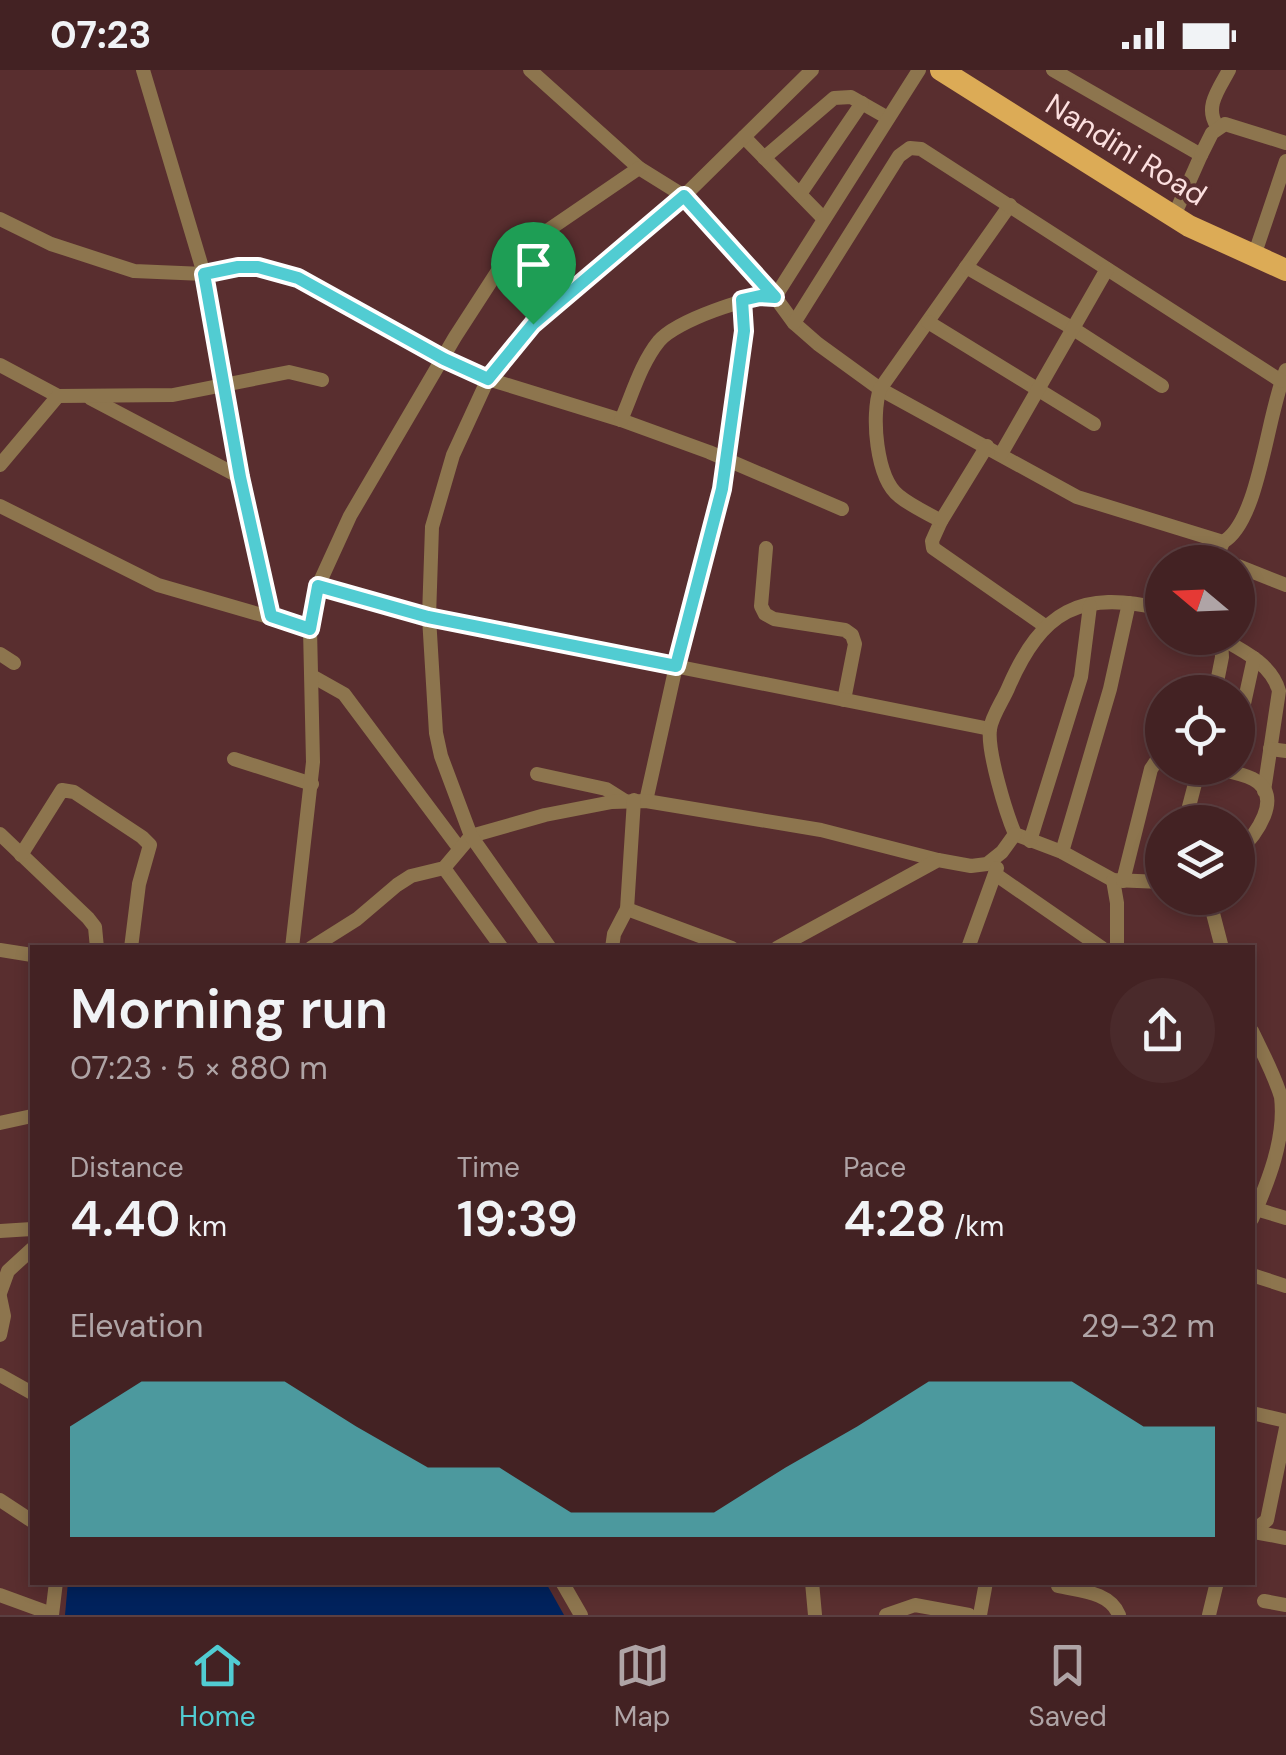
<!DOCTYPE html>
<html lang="en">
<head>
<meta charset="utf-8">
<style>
	body { margin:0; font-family:"DM Sans",sans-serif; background:#4a2a2b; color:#f1f3f6; height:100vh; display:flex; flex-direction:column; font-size:38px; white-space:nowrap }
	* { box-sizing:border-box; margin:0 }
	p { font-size:32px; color:#afa4a6 }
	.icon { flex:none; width:55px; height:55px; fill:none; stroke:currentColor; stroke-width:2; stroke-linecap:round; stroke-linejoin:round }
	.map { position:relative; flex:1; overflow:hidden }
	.sheet { position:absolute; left:30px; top:875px; width:1225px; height:640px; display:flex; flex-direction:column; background:#432223; border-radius:0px; box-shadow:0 5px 15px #0003,0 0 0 2px #5b3f41 }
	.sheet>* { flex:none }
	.needle { width:65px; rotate:289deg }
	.fabs { position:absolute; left:1145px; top:475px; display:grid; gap:20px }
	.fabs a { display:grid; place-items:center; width:110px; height:110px; border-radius:50%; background:#432223; box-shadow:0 5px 15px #0003,0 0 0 2px #5b3f41; font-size:50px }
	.pin { position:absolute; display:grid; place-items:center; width:85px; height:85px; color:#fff; margin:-102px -42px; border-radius:50% 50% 50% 0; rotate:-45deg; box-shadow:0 0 10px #0007 }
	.pin .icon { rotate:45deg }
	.round { display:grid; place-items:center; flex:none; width:105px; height:105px; border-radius:52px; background:#4a2a2b }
	.overview { display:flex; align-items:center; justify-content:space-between; height:170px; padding:0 40px }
	h1 { font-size:55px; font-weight:600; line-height:75px }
	.figures { display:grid; grid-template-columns:repeat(3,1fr); gap:15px; height:170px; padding:10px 40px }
	.figures div { display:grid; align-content:center }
	.figures b { font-size:50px; font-weight:600 }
	.figures small { font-size:28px; font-weight:400 }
	.figures p { font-size:28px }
	.chart { height:280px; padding:20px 40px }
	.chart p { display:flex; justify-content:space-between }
	.chart svg { width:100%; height:180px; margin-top:10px; fill:#51ccd2; opacity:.7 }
	.status { display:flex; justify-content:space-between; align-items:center; height:70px; padding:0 50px; background:#432223; direction:ltr }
	.status svg { height:28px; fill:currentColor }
	.menu { display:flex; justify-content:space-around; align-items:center; height:140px; border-top:2px solid #5b3f41; background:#432223; font-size:28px; color:#afa4a6 }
	.menu a { display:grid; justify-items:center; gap:5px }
	.menu .on { color:#51ccd2 }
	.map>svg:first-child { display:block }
	.water { fill:#00225c }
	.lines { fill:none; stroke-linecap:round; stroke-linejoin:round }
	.minor { stroke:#8d754e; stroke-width:14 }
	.primary { stroke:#dcab56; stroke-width:22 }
	.route-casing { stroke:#fff; stroke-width:20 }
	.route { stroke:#51ccd2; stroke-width:12 }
	.labels { text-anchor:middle; stroke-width:8; stroke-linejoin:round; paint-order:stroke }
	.street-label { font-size:30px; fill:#fcdfdf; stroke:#592e2f }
</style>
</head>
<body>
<div class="status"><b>07:23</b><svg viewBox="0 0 49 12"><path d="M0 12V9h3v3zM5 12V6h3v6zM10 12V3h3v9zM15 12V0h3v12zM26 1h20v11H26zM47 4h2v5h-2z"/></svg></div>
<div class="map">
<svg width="1286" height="1545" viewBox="0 0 1286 1545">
	<rect width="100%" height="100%" fill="#592e2f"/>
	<polygon class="water" points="68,1512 546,1513 564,1545 65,1545"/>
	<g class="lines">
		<g class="minor">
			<polyline points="143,0 204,204 240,407 271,545"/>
			<path d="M530 0 639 98 684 126 775 227 794 253 818 274 880 319 1077 427 1223 472C1260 451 1267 342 1286 300"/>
			<polyline points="1053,0 1201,85 1174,146"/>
			<path d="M1217 56C1204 37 1219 19 1229 0"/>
			<polyline points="744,67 824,149"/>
			<polyline points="1201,85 1212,63 1225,54 1286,73"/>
			<polyline points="764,88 834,28 851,27 888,48"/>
			<polyline points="800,124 862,33"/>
			<path d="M1010 135 880 319C871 345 876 408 899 426 911 436 927 443 941 451L932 471 933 478 1045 556"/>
			<polyline points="0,149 51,174 134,201 204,204 237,197 258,197 298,208 444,289 488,309 621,350 709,382 842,439"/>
			<polyline points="1254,186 1286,91"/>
			<polyline points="966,197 1072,258 1162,316"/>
			<polyline points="928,252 1094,354"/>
			<polyline points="794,253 899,86 910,78 921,79 1281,311"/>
			<polyline points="0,295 58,326"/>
			<polyline points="90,328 240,407"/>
			<path d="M621 350C632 325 641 293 659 271 676 251 749 225 775 227L919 0"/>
			<polyline points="1001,384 1107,199"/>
			<polyline points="0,395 58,326 173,325 289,302 322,310"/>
			<polyline points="0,436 158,515 310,559"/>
			<polyline points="941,451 987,376"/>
			<polyline points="766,478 761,536 765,544 774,549 845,560 852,565 855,574 844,630"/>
			<polyline points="1215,492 1223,472"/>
			<polyline points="1238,496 1286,515"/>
			<polyline points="318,516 429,547 990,659"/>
			<path d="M1162 539C1080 519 1042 541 1009 616 1004 629 992 645 990 659 987 681 1006 743 1015 764L1062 782 1113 810 1162 812"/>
			<path d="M1222 569C1244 581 1272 595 1279 621L1264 721"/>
			<polyline points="0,584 14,593"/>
			<polyline points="312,606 344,624 459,778"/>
			<polyline points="1215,622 1222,587 1221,568"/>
			<polyline points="1238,661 1254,588"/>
			<polyline points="1270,679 1286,681"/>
			<polyline points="234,689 312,714"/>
			<path d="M1214 698C1226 701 1242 703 1253 709 1286 726 1254 767 1238 782"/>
			<polyline points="537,704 606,719 625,731"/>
			<polyline points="646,731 676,596 723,419 744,261 742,231"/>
			<polyline points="1185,752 1199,698"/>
			<polyline points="0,764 88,848 95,857 97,878"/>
			<polyline points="1030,771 1081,607 1090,536"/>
			<polyline points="1062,782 1110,619 1129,533"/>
			<polyline points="21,785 62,720 74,722 142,767 150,775 139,814 131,878"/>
			<polyline points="444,798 502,878"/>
			<polyline points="995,804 1102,878"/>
			<polyline points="1113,810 1117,833 1117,878"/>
			<polyline points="1123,811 1151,699 1157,690 1162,688"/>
			<polyline points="1209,828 1222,878"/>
			<polyline points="627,839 732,878"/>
			<polyline points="292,878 313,692 310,559 318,516 350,446 455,267 499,199 519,180 639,98"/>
			<polyline points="311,878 357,849 397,815 411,806 444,798 471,766 545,745 612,732 646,731 821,760 938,790"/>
			<polyline points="550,878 471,766 441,686 436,663 429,547 432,457 453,385 488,309 519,268 684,126 812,0"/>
			<polyline points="612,878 614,864 627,839 634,730"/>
			<polyline points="777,878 938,790 971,796 987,794 1002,782 1015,764"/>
			<polyline points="968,878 997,798"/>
			<polyline points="0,880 32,885"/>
			<path d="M1252 961C1262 982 1274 1004 1281 1027 1286 1068 1268 1112 1252 1149"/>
			<polyline points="0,1053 32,1046"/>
			<polyline points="1256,1139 1286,1148"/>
			<polyline points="0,1161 32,1159"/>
			<polyline points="1252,1205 1286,1216"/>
			<polyline points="0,1223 8,1201 32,1179"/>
			<polyline points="0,1227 4,1246 0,1265"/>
			<polyline points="0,1305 32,1323"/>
			<polyline points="1252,1343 1286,1351"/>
			<polyline points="0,1430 32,1451"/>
			<polyline points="1252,1462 1267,1450 1286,1358"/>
			<polyline points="1254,1462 1286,1468"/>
			<polyline points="562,1512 581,1545"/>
			<polyline points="812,1512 815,1545"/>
			<path d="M1058 1516C1080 1521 1110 1522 1119 1545"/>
			<polyline points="0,1525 52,1544"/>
			<polyline points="1264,1531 1286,1535"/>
			<polyline points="52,1545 56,1512"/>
			<polyline points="886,1545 915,1535 969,1545"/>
			<polyline points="980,1545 986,1512"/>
			<polyline points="1209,1545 1217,1512"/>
		</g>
		<polyline class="primary" points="941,0 1189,156 1286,200"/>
	</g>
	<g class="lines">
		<g class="route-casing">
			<polygon id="route" points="684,126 775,227 760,226 742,230 744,261 722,419 676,596 428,547 318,516 310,559 271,546 240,407 204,204 238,197 258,197 298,208 444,289 488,309 533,254"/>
		</g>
		<use href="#route" class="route"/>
	</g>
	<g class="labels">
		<g class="street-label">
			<text transform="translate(1126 80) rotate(32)" y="10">Nandini Road</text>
		</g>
	</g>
</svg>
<div class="fabs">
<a><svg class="needle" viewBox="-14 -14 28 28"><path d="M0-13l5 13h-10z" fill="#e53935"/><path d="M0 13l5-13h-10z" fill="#afa4a6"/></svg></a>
<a><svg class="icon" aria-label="locate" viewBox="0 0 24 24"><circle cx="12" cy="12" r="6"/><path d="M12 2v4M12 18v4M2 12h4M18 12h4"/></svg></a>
<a><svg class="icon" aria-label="layers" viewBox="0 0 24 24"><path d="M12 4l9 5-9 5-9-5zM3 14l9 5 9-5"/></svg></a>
</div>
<div class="pin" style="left:533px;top:254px;background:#1e9e55"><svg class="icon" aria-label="arrive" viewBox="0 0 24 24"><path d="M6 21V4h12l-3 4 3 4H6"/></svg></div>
<section class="sheet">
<div class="overview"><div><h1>Morning run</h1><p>07:23 · 5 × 880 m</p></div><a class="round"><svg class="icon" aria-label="share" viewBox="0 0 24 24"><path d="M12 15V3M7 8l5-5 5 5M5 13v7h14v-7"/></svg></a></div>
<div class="figures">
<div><p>Distance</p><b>4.40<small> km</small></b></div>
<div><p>Time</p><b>19:39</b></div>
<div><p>Pace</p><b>4:28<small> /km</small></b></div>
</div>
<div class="chart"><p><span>Elevation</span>29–32 m</p>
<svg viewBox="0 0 160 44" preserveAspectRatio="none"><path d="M0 44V17L10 6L20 6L30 6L40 17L50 27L60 27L70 38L80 38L90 38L100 27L110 17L120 6L130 6L140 6L150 17L160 17V44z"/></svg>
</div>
</section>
</div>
<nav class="menu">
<a class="on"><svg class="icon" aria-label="home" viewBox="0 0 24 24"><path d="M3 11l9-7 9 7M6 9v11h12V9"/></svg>Home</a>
<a><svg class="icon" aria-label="map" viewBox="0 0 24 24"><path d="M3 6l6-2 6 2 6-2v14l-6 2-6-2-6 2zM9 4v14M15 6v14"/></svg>Map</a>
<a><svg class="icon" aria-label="saved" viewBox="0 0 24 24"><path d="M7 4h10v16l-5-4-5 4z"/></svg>Saved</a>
</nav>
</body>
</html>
